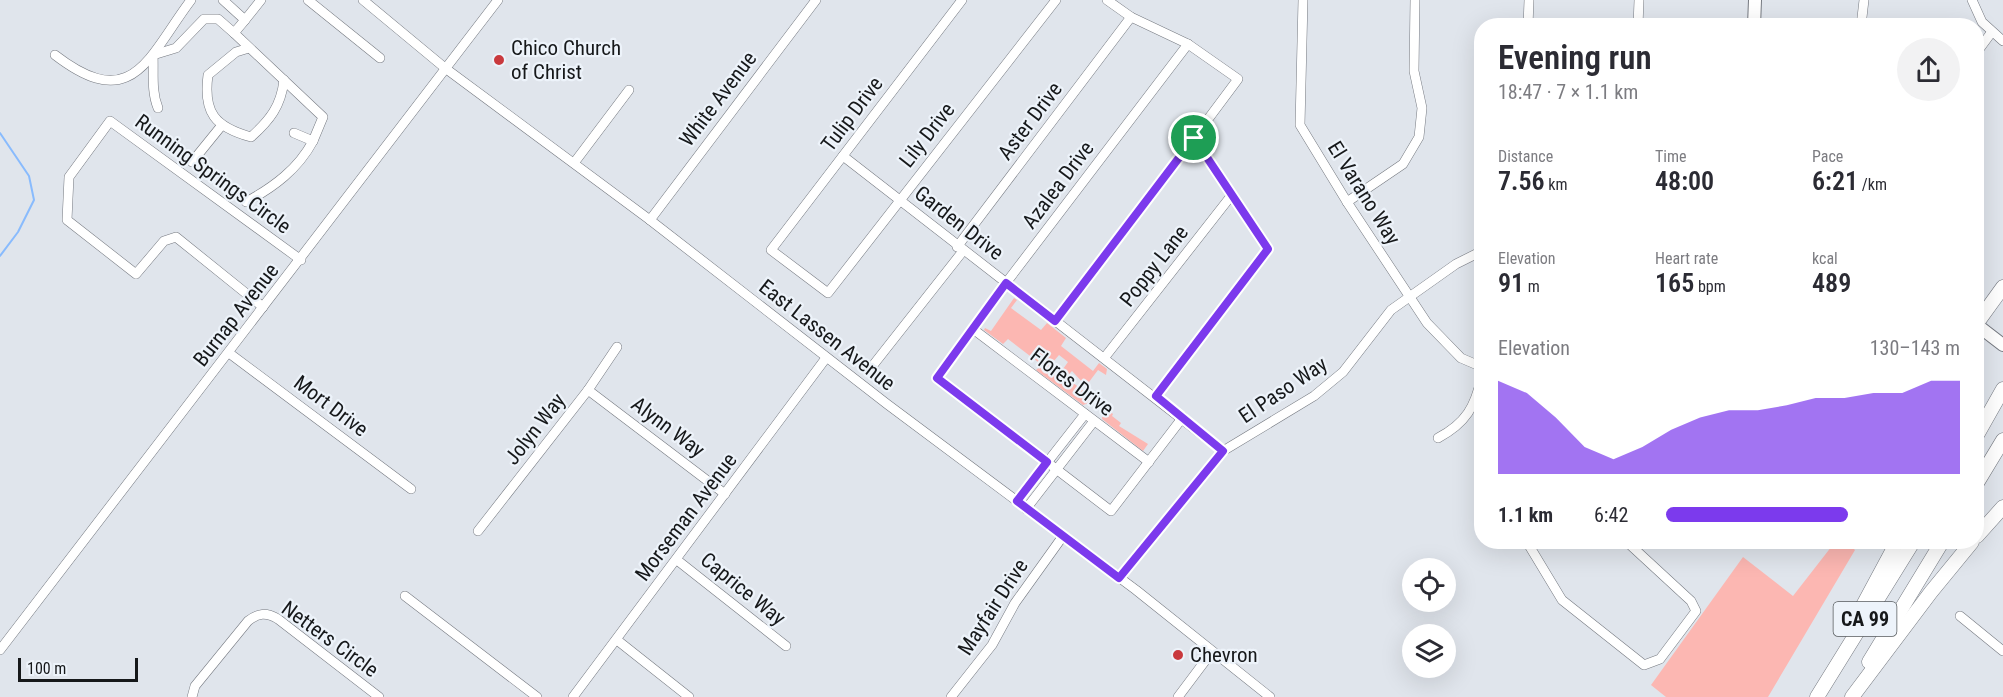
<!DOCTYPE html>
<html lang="en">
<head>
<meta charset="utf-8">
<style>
	body { margin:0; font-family:"Roboto Condensed",sans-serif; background:#f2f2f3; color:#2b2b33; height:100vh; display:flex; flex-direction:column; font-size:22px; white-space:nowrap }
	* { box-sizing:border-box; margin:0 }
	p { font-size:20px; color:#7c7c81 }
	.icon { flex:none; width:33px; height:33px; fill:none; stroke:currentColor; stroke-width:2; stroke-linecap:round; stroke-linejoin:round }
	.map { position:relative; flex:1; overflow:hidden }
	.sheet { position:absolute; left:1474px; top:18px; width:510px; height:531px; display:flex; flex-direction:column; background:#fff; border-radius:24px; box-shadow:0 6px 24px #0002 }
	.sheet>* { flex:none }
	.controls { position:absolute; left:1402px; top:558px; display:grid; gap:12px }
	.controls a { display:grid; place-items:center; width:54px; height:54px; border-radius:50%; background:#fff; box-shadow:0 6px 24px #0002; font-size:30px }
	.scale { position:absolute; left:18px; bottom:15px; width:120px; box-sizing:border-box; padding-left:6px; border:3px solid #16181a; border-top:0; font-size:16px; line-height:21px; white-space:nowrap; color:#16181a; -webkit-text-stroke:4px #edf3fa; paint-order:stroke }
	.pin { position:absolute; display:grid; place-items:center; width:51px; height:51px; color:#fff; margin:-26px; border:3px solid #fff; border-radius:50%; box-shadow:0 2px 6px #0007 }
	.round { display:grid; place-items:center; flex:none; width:63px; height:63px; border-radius:32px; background:#f2f2f3 }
	.summary { display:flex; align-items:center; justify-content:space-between; height:102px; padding:0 24px }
	h1 { font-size:33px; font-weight:600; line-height:45px }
	.metrics { display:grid; grid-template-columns:repeat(3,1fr); gap:9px; height:102px; padding:6px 24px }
	.metrics div { display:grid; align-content:center }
	.metrics b { font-size:26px; font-weight:600 }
	.metrics small { font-size:16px; font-weight:400 }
	.metrics p { font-size:16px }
	.chart { height:168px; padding:12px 24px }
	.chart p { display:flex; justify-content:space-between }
	.chart svg { width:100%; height:108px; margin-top:6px; fill:#7c3aed; opacity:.7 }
	ul { padding:0 24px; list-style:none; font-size:20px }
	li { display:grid; grid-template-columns:96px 72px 1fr; align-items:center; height:45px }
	li i { height:15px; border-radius:8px; background:#7c3aed }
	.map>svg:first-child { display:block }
	.green { fill:#fcb7b2 }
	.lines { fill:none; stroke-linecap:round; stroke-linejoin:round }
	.stream { stroke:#89bbfd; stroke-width:2 }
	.minor-casing { stroke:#757980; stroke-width:10 }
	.major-casing { stroke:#757980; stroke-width:14 }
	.highway-casing { stroke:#757980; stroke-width:15 }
	.minor { stroke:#fff; stroke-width:9 }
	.major { stroke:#fff; stroke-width:12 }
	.highway { stroke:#fff; stroke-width:14 }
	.route-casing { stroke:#fff; stroke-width:12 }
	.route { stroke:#7c3aed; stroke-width:8 }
	.poi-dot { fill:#c9393d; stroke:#edf3fa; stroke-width:2 }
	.labels { text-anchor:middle; stroke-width:4.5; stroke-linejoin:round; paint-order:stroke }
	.shield { fill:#edf3fa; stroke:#565a5d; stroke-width:1.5 }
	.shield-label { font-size:20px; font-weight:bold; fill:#16181a }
	.poi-label { font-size:21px; fill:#16181a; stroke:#edf3fa; text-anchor:start }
	.street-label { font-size:21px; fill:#16181a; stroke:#edf3fa }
</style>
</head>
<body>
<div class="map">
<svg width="2003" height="697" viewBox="0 0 2003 697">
	<rect width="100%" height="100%" fill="#e0e5ec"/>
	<g class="green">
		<polygon points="1014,298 1017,300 1011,308 1041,330 1047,323 1066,338 1061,346 1093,371 1099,363 1107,369 1106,375 1098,370 1086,386 1072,371 1069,374 1063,369 1068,362 1059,355 1053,362 1038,362 1008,339 1003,344 984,330 985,328 991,331"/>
		<polygon points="1049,365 1096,400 1083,405 1036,370 1041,366"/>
		<polygon points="1103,406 1113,414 1112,416 1121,423 1119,426 1148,444 1143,451 1102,419"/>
		<polygon points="1835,542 1846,542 1855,550 1768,697 1666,697 1651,685 1743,557 1793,596"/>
	</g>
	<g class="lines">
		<polyline class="stream" points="0,133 29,176 34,200 18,232 0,256"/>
		<g class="minor-casing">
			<g id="minor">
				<polyline points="223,0 245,20 261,0"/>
				<polyline points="308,0 380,58"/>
				<polyline points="363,0 445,68 650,220 887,404 1136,590 1270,697"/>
				<polyline points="962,0 771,250 828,293 1056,0"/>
				<polyline points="1107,0 1131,17 1188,44 1238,79 1194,138 1268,249 1156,396"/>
				<polyline points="1303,0 1300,125 1347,202 1427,323 1461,358 1482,367"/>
				<polyline points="1972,0 1982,22 2003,41"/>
				<polyline points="245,20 234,33 323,117 313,141 294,133"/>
				<polyline points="1528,26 1529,0"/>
				<polyline points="1638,26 1639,0"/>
				<polyline points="1861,26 1864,0"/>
				<path d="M249 48 236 52 208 75C203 113 215 127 251 137 270 120 281 106 284 80"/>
				<polyline points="1977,52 1991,33"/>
				<path d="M55 55C133 115 148 57 191 0"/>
				<path d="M158 108C151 91 154 72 153 55L176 48 204 19H218L234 33"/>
				<polyline points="843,156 1223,451"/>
				<polyline points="192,162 222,125"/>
				<polyline points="574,163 629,90"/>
				<path d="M246 202C274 187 298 169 313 141"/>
				<polyline points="1347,202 1403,164 1419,137 1422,108 1414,71 1415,0"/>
				<polyline points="650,220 816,0"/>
				<polyline points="957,247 1131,17"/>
				<polyline points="263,307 176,237 164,241 136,274 67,220 69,177 110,121 301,260"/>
				<polyline points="1055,321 1194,138"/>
				<polyline points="973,329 1149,462"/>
				<polyline points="229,353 411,489"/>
				<polyline points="1105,357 1231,196"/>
				<polyline points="874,364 963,251"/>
				<polyline points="588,390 725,494"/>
				<polyline points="1183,417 1111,511 937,378 1006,283 1188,44"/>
				<path d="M1438 438C1466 423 1475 407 1482 376"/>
				<polyline points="1017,501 1085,414"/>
				<polyline points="1026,509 1094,421"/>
				<polyline points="478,531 588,390 617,347"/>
				<polyline points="1527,542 1562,600 1644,665 1660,659 1696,611 1691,601 1627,542"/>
				<polyline points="677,560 786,646"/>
				<polyline points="1119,578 1223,451 1314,396 1343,372 1391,310 1456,264 1482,251"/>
				<polyline points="405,596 537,697"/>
				<polyline points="1960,616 2003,651"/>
				<polyline points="617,640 689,697"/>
				<polyline points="0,650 498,0"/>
				<path d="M192 697 195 686 248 621C258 613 266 612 278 619L379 697"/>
				<polyline points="573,697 826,358"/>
				<polyline points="951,697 992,645 1015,603 1063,536"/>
				<polyline points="1178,697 1211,653"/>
			</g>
		</g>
		<g class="major-casing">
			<g id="major">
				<polyline points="1754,26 1755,0"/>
				<polyline points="1977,325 2003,345"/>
			</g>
		</g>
		<g class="highway-casing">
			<g id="highway">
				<polyline points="1977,323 2003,287"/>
				<polyline points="1977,435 2003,389"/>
				<polyline points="1977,483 2003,440"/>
				<polyline points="1977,536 2003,507"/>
				<polyline points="1861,609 1897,542"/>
				<polyline points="1869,662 1942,542"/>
				<polyline points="1817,697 1913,542"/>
				<polyline points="1852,697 1931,592 1972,542"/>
			</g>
		</g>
		<use href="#minor" class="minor"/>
		<use href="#major" class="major"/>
		<use href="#highway" class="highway"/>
	</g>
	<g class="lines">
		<g class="route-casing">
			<polygon id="route" points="1194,138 1268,249 1156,396 1223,451 1119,578 1017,501 1047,462 937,378 1006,283 1055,321"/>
		</g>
		<use href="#route" class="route"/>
	</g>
	<g class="poi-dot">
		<circle cx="499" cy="60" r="6"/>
		<circle cx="1178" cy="655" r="6"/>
	</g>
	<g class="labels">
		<rect class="shield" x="1833.5" y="602" width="63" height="34" rx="4.5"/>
		<g class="shield-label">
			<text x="1865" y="626">CA 99</text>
		</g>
		<g class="poi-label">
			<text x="511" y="55">Chico Church<tspan x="511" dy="24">of Christ</tspan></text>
			<text x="1190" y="662">Chevron</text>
		</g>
		<g class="street-label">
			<text transform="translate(718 99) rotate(-53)" y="7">White Avenue</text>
			<text transform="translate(852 114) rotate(-53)" y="7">Tulip Drive</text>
			<text transform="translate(1030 121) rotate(-53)" y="7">Aster Drive</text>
			<text transform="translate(927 135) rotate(-52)" y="7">Lily Drive</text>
			<text transform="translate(213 174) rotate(36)" y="7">Running Springs Circle</text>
			<text transform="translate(1058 185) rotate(-53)" y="7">Azalea Drive</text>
			<text transform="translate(1364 193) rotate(58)" y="7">El Varano Way</text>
			<text transform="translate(959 223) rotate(38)" y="7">Garden Drive</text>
			<text transform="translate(1154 266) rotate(-52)" y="7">Poppy Lane</text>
			<text transform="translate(236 315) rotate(-52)" y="7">Burnap Avenue</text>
			<text transform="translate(827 335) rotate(38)" y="7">East Lassen Avenue</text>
			<text transform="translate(1072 382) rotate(37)" y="7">Flores Drive</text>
			<text transform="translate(1283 390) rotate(-34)" y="7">El Paso Way</text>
			<text transform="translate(331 406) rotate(37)" y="7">Mort Drive</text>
			<text transform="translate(668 427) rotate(37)" y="7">Alynn Way</text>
			<text transform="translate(535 429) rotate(-52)" y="7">Jolyn Way</text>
			<text transform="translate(686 517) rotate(-53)" y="7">Morseman Avenue</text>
			<text transform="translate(743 589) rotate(39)" y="7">Caprice Way</text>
			<text transform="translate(993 607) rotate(-57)" y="7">Mayfair Drive</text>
			<text transform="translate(330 639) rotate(36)" y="7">Netters Circle</text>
		</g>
	</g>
</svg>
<div class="controls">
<a><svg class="icon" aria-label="locate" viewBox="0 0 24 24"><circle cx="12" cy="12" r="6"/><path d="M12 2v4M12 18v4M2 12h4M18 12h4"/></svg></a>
<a><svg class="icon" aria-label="layers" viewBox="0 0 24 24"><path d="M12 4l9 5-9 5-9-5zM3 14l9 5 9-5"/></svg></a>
</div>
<div class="scale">100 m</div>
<div class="pin" style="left:1194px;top:138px;background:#1e9e55"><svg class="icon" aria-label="arrive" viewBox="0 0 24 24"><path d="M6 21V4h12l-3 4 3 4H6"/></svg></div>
<section class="sheet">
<div class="summary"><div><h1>Evening run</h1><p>18:47 · 7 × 1.1 km</p></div><a class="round"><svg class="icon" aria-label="share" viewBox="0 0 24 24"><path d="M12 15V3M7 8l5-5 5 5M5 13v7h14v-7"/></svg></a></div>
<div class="metrics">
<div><p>Distance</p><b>7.56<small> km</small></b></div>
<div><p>Time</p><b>48:00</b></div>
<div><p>Pace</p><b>6:21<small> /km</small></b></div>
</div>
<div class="metrics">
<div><p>Elevation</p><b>91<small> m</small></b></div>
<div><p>Heart rate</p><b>165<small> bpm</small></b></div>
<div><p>kcal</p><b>489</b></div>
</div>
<div class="chart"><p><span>Elevation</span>130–143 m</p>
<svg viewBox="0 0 160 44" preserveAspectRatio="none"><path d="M0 44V6L10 11L20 21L30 33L40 38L50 33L60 26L70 21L80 18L90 18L100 16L110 13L120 13L130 11L140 11L150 6L160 6V44z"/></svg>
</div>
<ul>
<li><b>1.1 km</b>6:42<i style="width:62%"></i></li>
</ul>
</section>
</div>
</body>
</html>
